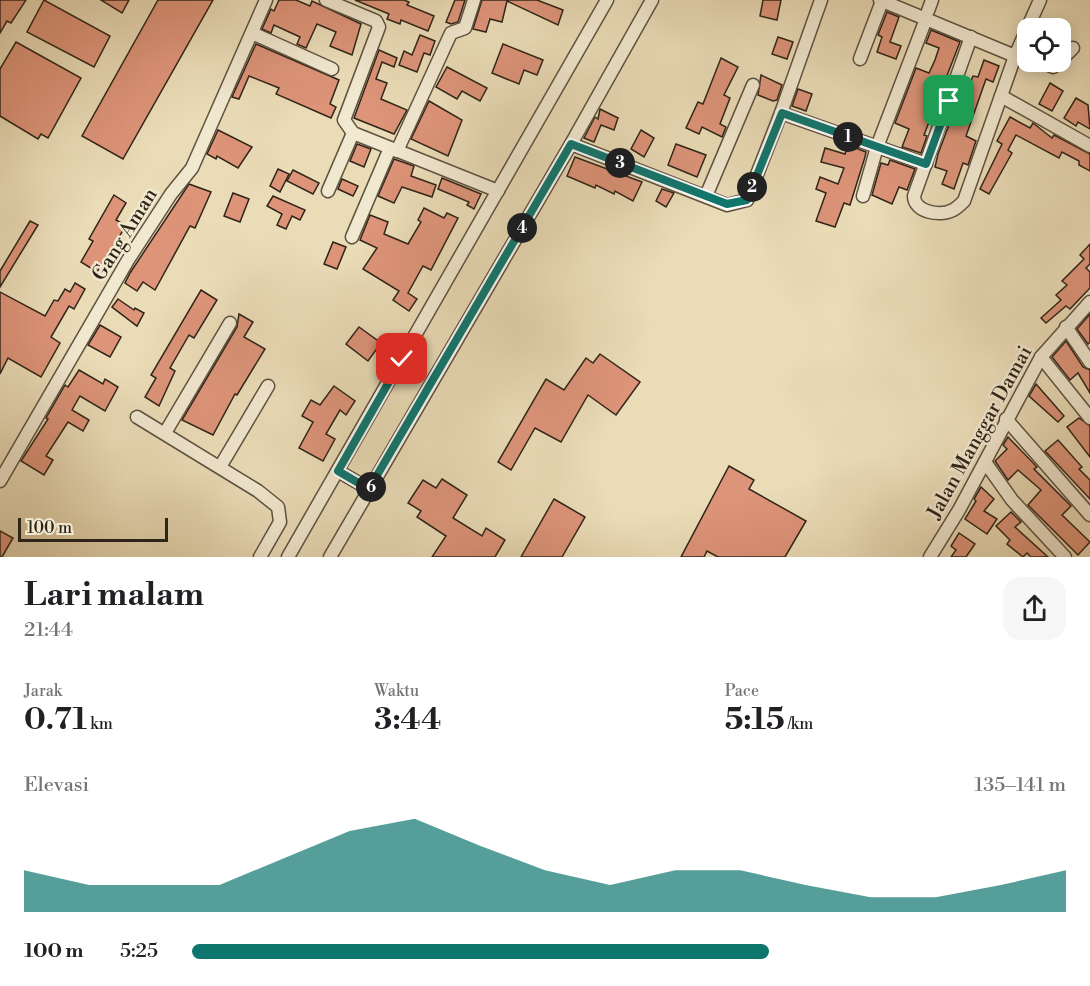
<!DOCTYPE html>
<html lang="id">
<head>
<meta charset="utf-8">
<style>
	body { margin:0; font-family:"Libre Bodoni",serif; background:#f6f6f6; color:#202124; height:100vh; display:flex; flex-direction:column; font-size:22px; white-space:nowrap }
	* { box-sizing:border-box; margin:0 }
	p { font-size:20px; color:#757577 }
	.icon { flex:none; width:33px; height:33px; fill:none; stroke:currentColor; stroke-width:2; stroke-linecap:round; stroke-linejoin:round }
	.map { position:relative; height:557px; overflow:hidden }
	.details { display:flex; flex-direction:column; background:#fff; flex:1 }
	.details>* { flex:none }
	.buttons { position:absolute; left:1017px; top:18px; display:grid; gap:12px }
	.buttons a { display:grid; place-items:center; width:54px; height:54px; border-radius:12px; background:#fff; box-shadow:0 3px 15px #0003; font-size:30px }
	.scale { position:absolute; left:18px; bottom:15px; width:150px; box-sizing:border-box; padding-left:6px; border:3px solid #2f2418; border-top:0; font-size:16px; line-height:21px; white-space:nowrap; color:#2f2418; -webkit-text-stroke:4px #f1e8d0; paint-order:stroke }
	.pin { position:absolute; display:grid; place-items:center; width:51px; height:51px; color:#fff; margin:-26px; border-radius:12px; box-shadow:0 3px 9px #0006 }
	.km { position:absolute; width:30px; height:30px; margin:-15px; border-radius:50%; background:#222; color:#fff; font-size:16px; line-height:30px; text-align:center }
	.round { display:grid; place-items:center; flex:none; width:63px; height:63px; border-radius:18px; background:#f6f6f6 }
	.summary { display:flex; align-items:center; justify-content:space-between; height:102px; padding:0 24px }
	h1 { font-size:33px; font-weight:800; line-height:45px }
	.figures { display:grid; grid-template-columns:repeat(3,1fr); gap:9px; height:102px; padding:6px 24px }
	.figures div { display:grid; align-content:center }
	.figures b { font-size:30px; font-weight:800 }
	.figures small { font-size:16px; font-weight:400 }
	.figures p { font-size:16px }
	.chart { height:168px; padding:12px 24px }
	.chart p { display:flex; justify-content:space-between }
	.chart svg { width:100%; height:108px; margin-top:6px; fill:#0f766e; opacity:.7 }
	ul { padding:0 24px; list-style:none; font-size:20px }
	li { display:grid; grid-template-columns:96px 72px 1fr; align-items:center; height:45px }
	li i { height:15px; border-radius:8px; background:#0f766e }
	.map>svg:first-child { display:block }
	.building { fill:#dd9479; stroke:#2f2418; stroke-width:1.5 }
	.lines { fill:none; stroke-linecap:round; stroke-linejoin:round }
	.minor-casing { stroke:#5e5240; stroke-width:15 }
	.minor { stroke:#f1e8d0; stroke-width:12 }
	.route-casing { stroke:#fff; stroke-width:12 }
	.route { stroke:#0f766e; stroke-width:8 }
	.labels { text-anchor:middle; stroke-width:5; stroke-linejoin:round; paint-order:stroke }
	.street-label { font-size:20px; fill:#2f2418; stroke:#f1e8d0 }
</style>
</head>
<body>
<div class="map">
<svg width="1090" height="557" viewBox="0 0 1090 557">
	<rect width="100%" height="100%" fill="#eadcb7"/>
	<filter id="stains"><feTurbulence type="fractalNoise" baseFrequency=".00333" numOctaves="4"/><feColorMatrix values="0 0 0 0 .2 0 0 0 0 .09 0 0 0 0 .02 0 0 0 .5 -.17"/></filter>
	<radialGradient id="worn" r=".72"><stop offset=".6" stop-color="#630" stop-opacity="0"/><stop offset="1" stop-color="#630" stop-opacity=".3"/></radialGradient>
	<g class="building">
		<polygon points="0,0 26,0 11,23 7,21 0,33"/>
		<polygon points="44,0 110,36 94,67 27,32"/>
		<polygon points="101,0 129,0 122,13"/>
		<polygon points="158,0 213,0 123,159 82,136"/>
		<polygon points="279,0 296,0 310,6 312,1 361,24 352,55 330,46 336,32 317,24 306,48 297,44 300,37 274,25 271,33 262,29 271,9 274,11"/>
		<polygon points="355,0 404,0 409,2 407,5 434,16 428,31 401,20 400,24 387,19 389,14"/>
		<polygon points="455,0 465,0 458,22 451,24 446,22"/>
		<polygon points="482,0 537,0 563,10 558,25 507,1 502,22 490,19 486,32 473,29"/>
		<polygon points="763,0 781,0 777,20 760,16"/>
		<polygon points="887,12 899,17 890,42 901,46 896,59 877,52 882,37 878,35"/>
		<polygon points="931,30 960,42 924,135 927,136 921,153 902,147 909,129 895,123 916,68 929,73 935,60 939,48 926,43"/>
		<polygon points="420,35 435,41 430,55 424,53 417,72 399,65 404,51 412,55"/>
		<polygon points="778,37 793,42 787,59 772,54"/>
		<polygon points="16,42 81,78 48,138 41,134 38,139 0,116 0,69"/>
		<polygon points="256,44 339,80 330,104 336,107 331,118 276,94 279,88 249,76 239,99 232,97"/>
		<polygon points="503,44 543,60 537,75 524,70 519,84 492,73"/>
		<polygon points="379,50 397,58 394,67 382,62 376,79 387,83 381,99 407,110 394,134 354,118"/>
		<polygon points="721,58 738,67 724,95 730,98 720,124 726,127 722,137 702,127 699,134 686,128 698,102 703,104"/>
		<polygon points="984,60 999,66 993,82 986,79 966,136 976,141 968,165 963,163 954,189 942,184 947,171 935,167 938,154 958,101 965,88 968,89 973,76 978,77"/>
		<polygon points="447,67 487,88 480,101 462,91 457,99 436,87"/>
		<polygon points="761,75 782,85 777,100 773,101 758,95"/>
		<polygon points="1050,83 1063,91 1052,111 1039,104"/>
		<polygon points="798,89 812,94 806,111 792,106"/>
		<polygon points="1076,98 1088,105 1090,129 1078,122 1076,126 1064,118"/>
		<polygon points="429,101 462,120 448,156 411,139"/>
		<polygon points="600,109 618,118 614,130 601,125 594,142 584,138 595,117 598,119"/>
		<polygon points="1010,117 1030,128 1033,123 1052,138 1054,135 1090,154 1090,171 1079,165 1079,161 1062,152 1059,158 1016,135 1008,150 1012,153 989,194 980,189 1002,144 997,141"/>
		<polygon points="218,130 252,147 238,168 217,156 216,159 207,154"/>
		<polygon points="641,130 654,138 644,157 631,149"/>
		<polygon points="357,144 371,149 364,167 350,161"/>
		<polygon points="676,144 706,155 697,177 668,165"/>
		<polygon points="848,145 866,152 865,157 850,205 844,203 835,227 816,221 826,193 816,189 820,177 838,184 844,168 821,162 825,148 845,154"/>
		<polygon points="575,157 642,182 633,201 615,191 614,194 596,185 595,188 567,176"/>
		<polygon points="394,159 414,166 411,176 436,185 432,197 402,187 394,203 378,196"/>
		<polygon points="890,160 915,169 907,190 899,187 892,204 872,195 881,163 888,165"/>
		<polygon points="278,169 289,174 280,192 270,186"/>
		<polygon points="293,170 319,183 313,194 287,181"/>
		<polygon points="442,178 481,194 474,209 467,205 469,202 438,189"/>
		<polygon points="342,179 358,186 353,196 338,189"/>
		<polygon points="189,184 211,192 195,228 190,226 155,290 143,282 137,291 125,283 130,273"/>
		<polygon points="662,189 674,193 666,207 656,201"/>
		<polygon points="233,193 249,199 240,222 224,216"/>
		<polygon points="114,195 126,203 116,220 126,225 118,239 122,241 115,254 109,251 97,272 81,262 93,241 89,239"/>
		<polygon points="273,196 305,210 300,220 292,216 286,229 277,225 282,214 267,206"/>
		<polygon points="424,208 444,218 447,213 458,218 431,270 423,266 408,293 417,299 409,311 393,300 399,291 363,269 377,248 360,240 370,215 388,222 384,234 408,244 421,222 418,220"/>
		<polygon points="30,221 38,225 0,287 0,271"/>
		<polygon points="333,242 346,247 337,269 324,264"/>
		<polygon points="1090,244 1090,264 1086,268 1090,272 1090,288 1070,309 1066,306 1046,323 1041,318 1061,300 1056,295 1067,285 1062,281 1084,259 1080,255"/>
		<polygon points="75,283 85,289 74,309 69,306 51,337 60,343 41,377 8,358 0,374 0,292 45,316 54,300 58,301 65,289 70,292"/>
		<polygon points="201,290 217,300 194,338 189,335 170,368 175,371 159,406 145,397 156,378 151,375"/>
		<polygon points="118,299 134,310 135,308 144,313 137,326 112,307"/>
		<polygon points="239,314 253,322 244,337 265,349 237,395 235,394 213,435 182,420 237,327"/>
		<polygon points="1090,314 1090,342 1088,344 1077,329"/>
		<polygon points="100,325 121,337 110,357 88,345"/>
		<polygon points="359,327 381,343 368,361 346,344"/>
		<polygon points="1066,341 1083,367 1090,370 1090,393 1078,373 1070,380 1052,357"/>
		<polygon points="600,354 640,382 616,415 588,395 561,442 535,428 511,470 498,462 546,379 564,390 586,358 593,363"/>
		<polygon points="79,370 103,384 105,379 118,387 105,411 80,396 72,410 89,420 83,431 68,422 46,456 53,460 44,475 21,461 48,419 46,418 65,385 68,387"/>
		<polygon points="1036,384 1064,416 1058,422 1029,396"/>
		<polygon points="334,386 355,401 346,415 340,410 326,434 335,439 323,461 299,448 313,422 302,416 311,400 320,405"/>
		<polygon points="1079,418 1090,426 1090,457 1067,427"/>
		<polygon points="1008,437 1037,467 1034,469 1071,506 1062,515 1090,542 1078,555 1028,505 1041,490 1018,470 1008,480 995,461 1007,449 1003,445"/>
		<polygon points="1058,440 1082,467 1079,469 1090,480 1090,499 1045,451"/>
		<polygon points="729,466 754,480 749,489 806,521 785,557 718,557 707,551 704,557 681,557"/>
		<polygon points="442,479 467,495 453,518 482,536 486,528 505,540 495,557 432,557 446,536 417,517 421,511 408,503 423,480 436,488"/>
		<polygon points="981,487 994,499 984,511 997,519 987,534 965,519 976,501 974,499"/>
		<polygon points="554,499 585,517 562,557 521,557"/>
		<polygon points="1011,512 1021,522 1015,527 1048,557 1031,557 1027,553 1023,557 1007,544 1010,540 996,526"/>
		<polygon points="0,531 13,538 2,557 0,557"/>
		<polygon points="959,533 975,544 966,557 951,557 956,550 951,546"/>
	</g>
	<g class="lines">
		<g class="minor-casing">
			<g id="minor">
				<polyline points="326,0 376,21 379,27 344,120 353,133 498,191"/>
				<polyline points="880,0 1015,56 1001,96 1090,146"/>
				<polyline points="928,11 932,0"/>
				<polyline points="252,33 332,69"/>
				<path d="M971 37 914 196C914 212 940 217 953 210 957 208 961 204 964 201L1001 96"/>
				<polyline points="1015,56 1040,0"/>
				<polyline points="860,59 882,1"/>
				<polyline points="1060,61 1073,48"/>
				<polyline points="1042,62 1053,67 1060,62"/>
				<polyline points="781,113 926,164"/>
				<polyline points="571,144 727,205 747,200 781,113 821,0"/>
				<polyline points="397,151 451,33 465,28 474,0"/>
				<polyline points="328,191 353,133"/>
				<polyline points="706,196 753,85"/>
				<polyline points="863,196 877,147 926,19"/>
				<polyline points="352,237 390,148"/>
				<polyline points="1066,327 1090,362"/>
				<polyline points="1041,357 1090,418"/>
				<polyline points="137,417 258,491 278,507 280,522 260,557"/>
				<polyline points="1006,419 1090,515"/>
				<polyline points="165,433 230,323"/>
				<polyline points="985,462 1012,500 1065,557"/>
				<polyline points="220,467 268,386"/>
				<polyline points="338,471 369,489"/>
				<polyline points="0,481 128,260 171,194 192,168 266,0"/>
				<polyline points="288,557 607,0"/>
				<polyline points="330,557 571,144 652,0"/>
				<polyline points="930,557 959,510 1041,357 1090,302"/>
			</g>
		</g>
		<use href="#minor" class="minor"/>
	</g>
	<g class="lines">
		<g class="route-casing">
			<polyline id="route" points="402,359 338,471 369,489 571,144 727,204 747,200 782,113 926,164 949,101"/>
		</g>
		<use href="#route" class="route"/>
	</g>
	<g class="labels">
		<g class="street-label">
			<text transform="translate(124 234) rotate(-58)" y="7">Gang Aman</text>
			<text transform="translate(979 432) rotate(-61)" y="7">Jalan Manggar Damai</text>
		</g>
	</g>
	<rect width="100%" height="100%" filter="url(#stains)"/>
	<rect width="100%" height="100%" fill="url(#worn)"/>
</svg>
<div class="buttons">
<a><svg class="icon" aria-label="locate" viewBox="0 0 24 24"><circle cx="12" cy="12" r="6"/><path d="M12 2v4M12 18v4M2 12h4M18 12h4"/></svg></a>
</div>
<div class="scale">100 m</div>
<div class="pin" style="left:949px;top:101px;background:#1e9e55"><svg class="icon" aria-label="arrive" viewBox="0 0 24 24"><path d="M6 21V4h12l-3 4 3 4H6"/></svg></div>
<div class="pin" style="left:402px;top:359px;background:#d93025"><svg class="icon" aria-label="check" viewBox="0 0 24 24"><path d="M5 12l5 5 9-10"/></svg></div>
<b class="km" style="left:848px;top:137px">1</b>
<b class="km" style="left:752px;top:187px">2</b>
<b class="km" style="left:620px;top:163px">3</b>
<b class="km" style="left:522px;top:228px">4</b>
<b class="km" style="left:371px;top:487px">6</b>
</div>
<section class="details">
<div class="summary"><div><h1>Lari malam</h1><p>21:44</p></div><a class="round"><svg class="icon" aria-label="share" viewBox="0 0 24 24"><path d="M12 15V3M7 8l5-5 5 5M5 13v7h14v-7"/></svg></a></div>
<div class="figures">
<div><p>Jarak</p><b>0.71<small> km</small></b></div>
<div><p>Waktu</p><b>3:44</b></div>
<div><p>Pace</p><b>5:15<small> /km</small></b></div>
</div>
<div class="chart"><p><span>Elevasi</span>135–141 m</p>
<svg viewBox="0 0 160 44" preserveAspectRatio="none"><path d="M0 44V27L10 33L20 33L30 33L40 22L50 11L60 6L70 17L80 27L90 33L100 27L110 27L120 33L130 38L140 38L150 33L160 27V44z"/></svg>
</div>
<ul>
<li><b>100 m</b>5:25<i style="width:66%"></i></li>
</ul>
</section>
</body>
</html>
